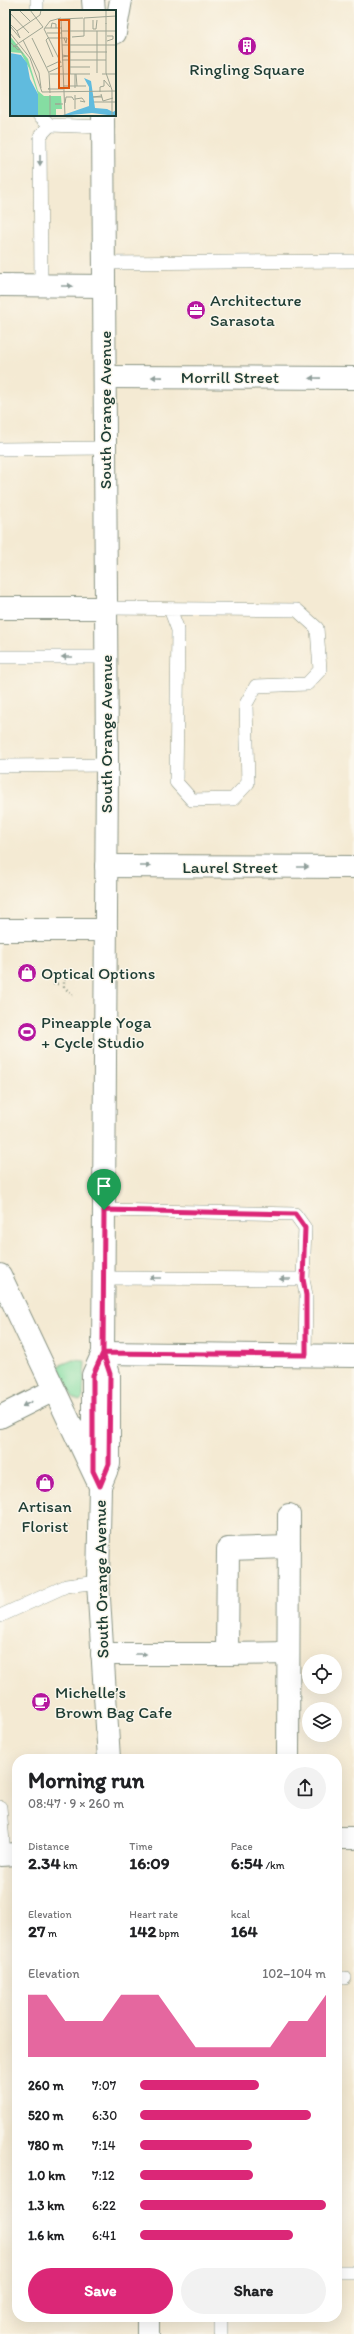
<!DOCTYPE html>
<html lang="en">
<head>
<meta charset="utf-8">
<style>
	body { margin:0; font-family:Itim,sans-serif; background:#f2f2f2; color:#202124; height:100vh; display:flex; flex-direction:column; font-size:15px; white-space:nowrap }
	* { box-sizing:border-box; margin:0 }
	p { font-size:13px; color:#757577 }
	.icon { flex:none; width:22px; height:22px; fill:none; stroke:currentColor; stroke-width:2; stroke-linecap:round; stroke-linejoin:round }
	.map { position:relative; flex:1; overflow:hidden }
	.sheet { position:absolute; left:12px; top:1754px; width:330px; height:568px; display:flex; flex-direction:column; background:#fff; border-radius:16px; box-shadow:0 4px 16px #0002 }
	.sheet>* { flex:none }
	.controls { position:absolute; left:302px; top:1654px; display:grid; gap:8px }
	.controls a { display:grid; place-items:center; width:40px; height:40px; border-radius:50%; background:#fff; box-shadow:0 4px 16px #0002; font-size:20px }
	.pin { position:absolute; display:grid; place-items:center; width:34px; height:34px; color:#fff; margin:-41px -17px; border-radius:50% 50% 50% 0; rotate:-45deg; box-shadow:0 0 4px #0007 }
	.pin .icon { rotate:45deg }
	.round { display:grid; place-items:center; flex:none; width:42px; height:42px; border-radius:21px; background:#f2f2f2 }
	.headline { display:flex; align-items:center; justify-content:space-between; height:68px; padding:0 16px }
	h1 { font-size:22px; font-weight:700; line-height:30px }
	.stats { display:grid; grid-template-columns:repeat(3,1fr); gap:6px; height:68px; padding:4px 16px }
	.stats div { display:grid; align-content:center }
	.stats b { font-size:17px; font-weight:700 }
	.stats small { font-size:11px; font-weight:400 }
	.stats p { font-size:11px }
	.chart { height:112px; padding:8px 16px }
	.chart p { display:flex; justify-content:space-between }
	.chart svg { width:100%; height:72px; margin-top:4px; fill:#db2777; opacity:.7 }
	.action { display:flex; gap:8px; margin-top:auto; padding:8px 16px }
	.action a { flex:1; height:46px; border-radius:24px; background:#db2777; color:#fff; font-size:16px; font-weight:700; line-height:46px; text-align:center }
	.action a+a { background:#f2f2f2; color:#202124 }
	ul { padding:0 16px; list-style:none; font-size:13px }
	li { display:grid; grid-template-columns:64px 48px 1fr; align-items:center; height:30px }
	li i { height:10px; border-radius:5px; background:#db2777 }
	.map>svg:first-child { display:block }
	.green { fill:#85dda2; stroke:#528d6b }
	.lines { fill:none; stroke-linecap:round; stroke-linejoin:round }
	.service-casing { stroke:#8a9484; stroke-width:14 }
	.minor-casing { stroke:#8a9484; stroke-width:24 }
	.tertiary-casing { stroke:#8a9484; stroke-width:24 }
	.path { stroke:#8a9484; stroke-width:2.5; stroke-dasharray:1 3; stroke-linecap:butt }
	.service { stroke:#fff; stroke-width:13 }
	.minor { stroke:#fff; stroke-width:22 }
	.tertiary { stroke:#fff; stroke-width:22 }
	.oneway { fill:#8f9e9a }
	.route-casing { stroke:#fff; stroke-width:8 }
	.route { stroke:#db2777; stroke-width:5 }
	.labels { text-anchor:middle; stroke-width:3; stroke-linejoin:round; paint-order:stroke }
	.poi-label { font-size:17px; fill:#1f3d34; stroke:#fbf7ec; text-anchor:start }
	.street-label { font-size:17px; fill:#1f3d34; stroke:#fbf7ec }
	.inset-road { fill:none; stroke:#9fa593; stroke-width:1 }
	.view { fill:#de580e; fill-opacity:0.15; stroke:#de580e; stroke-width:2 }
	.inset-edge { fill:none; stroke:#1f3d34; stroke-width:2 }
</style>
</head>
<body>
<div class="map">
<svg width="354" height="2334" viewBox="0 0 354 2334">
	<rect width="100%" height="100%" fill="#fbf7ec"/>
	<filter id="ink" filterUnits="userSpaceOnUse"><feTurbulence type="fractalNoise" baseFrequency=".025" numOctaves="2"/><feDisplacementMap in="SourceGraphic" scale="8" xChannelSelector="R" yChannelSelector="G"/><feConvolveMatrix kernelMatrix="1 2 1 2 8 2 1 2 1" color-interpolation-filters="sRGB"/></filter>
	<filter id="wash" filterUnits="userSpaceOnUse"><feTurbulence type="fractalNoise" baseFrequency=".012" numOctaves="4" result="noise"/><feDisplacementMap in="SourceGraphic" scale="16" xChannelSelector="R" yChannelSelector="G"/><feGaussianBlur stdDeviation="0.9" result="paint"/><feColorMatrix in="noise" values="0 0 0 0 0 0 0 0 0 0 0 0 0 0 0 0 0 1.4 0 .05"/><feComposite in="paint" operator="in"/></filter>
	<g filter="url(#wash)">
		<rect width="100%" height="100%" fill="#f4ead3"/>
		<polygon class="green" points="73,1360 85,1361 83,1397 80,1401 73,1398 58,1366"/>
	</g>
	<g filter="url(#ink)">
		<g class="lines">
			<g class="service-casing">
				<g id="service">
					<polyline points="37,0 37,11"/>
					<polyline points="39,115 50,125 103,127"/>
					<polyline points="105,263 354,261"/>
					<polyline points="41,286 40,136 50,125"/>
					<polyline points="0,449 106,448"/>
					<polyline points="106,608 297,610 317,628 320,670 307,684 256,686 246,704 248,783 233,799 192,800 176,782 178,630 170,609"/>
					<polyline points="0,657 106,657"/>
					<polyline points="0,766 107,765"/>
					<polyline points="104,1278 303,1279 305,1228 295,1214 104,1210"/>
					<polyline points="303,1279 306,1295 305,1355"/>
					<polyline points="0,1616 66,1586 98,1582"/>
					<polyline points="0,1807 4,1854"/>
					<polyline points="337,1978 345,1978"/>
					<polyline points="337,2272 354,2272"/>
					<polyline points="221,2317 221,2334"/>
				</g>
			</g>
			<g class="minor-casing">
				<g id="minor">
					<polyline points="0,285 104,286"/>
					<polyline points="106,377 354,378"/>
					<polyline points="0,608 106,608"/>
					<polyline points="106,866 354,867"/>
					<polyline points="0,930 106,930"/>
					<polyline points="103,1353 354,1356"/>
					<polyline points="0,1417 54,1390"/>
					<polyline points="288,1653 227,1654 228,1549 289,1547"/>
					<polyline points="102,1654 227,1654"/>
					<polyline points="288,1759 289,1515"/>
					<polyline points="337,1838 354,1838"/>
					<polyline points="0,1855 17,1854"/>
				</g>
			</g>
			<g class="tertiary-casing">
				<g id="tertiary">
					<polyline points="93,0 94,11"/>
					<polyline points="115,33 121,0"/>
					<polyline points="103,115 107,765 103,1353 109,1375 109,1464 100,1486 98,1582 109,1759"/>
					<polyline points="0,1275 100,1486"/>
					<polyline points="93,1466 93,1375 103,1353"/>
					<polyline points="148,2334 148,2317"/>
				</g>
			</g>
			<g class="path">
				<polyline points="75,972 64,980 64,987 75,997"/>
				<polyline points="53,984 64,984"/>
				<polyline points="55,1046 75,1046"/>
				<polyline points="57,1531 71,1524"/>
			</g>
			<use href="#service" class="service"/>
			<use href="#minor" class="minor"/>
			<use href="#tertiary" class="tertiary"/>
		</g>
		<defs><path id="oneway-solid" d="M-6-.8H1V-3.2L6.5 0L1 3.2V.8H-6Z"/></defs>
		<g class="oneway">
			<use href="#oneway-solid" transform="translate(40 160) rotate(90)"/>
			<use href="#oneway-solid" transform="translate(67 286)"/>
			<use href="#oneway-solid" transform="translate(157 377) rotate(-179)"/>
			<use href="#oneway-solid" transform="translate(315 378) rotate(-179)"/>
			<use href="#oneway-solid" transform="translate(67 657) rotate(-180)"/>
			<use href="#oneway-solid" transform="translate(145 866)"/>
			<use href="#oneway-solid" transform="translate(303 867)"/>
			<use href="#oneway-solid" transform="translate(155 1278) rotate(-180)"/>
			<use href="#oneway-solid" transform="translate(285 1279) rotate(-180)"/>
			<use href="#oneway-solid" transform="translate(27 1404) rotate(153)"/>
			<use href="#oneway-solid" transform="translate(141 1654)"/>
		</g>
	</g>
	<g class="lines" filter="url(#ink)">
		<g class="route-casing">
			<polyline id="route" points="104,1210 103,1353 93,1375 93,1471 100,1486 109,1464 110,1374 103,1353 306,1355 306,1295 303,1279 305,1228 295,1214 104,1210"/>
		</g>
		<use href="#route" class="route"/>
	</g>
	<defs>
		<g id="building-disc" transform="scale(1)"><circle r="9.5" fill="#b5179e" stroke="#fbf7ec"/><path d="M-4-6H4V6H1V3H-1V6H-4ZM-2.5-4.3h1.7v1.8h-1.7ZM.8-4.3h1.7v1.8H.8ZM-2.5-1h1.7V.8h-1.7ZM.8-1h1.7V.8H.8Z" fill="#fff"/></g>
		<g id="office-disc" transform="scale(1)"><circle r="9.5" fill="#b5179e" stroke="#fbf7ec"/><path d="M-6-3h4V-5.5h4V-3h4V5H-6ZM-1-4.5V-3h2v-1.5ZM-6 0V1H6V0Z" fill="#fff"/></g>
		<g id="shop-disc" transform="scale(1)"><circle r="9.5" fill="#b5179e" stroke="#fbf7ec"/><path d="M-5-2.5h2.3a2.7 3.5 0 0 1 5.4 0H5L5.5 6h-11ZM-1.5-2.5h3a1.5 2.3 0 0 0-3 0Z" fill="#fff"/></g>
		<g id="stadium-disc" transform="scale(1)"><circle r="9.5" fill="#b5179e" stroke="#fbf7ec"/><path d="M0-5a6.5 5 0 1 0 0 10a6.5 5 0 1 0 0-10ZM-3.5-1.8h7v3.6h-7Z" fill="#fff"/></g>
		<g id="cafe-disc" transform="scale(1)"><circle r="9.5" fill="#b5179e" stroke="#fbf7ec"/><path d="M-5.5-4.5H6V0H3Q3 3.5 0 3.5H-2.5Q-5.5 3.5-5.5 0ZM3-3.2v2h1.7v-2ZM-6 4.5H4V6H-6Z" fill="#fff"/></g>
	</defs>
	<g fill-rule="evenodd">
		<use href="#building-disc" x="247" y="46"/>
		<use href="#office-disc" x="196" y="310"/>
		<use href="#shop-disc" x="27" y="973"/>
		<use href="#stadium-disc" x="27" y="1032"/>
		<use href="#shop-disc" x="45" y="1483"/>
		<use href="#cafe-disc" x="41" y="1702"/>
	</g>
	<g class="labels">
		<g class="poi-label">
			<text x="247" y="75" text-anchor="middle">Ringling Square</text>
			<text x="210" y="306">Architecture<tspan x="210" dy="20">Sarasota</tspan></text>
			<text x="41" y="979">Optical Options</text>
			<text x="41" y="1028">Pineapple Yoga<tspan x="41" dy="20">+ Cycle Studio</tspan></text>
			<text x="45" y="1512" text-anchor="middle">Artisan<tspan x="45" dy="20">Florist</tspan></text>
			<text x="55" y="1698">Michelle’s<tspan x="55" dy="20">Brown Bag Cafe</tspan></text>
		</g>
		<g class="street-label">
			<text x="230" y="383">Morrill Street</text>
			<text transform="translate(105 410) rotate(-90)" y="6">South Orange Avenue</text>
			<text transform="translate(106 734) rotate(-90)" y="6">South Orange Avenue</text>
			<text x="230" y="873">Laurel Street</text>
			<text transform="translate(101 1579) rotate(-91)" y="6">South Orange Avenue</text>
		</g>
	</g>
	<g transform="translate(10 10)">
		<rect width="106" height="106" fill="#f4ead3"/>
		<path d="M0 26 18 49 28 81 34 86H51L52 99H46V106H28V84L19 58 11 43 0 42Z" fill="#85dda2"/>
		<path d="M0 43 11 45 17 53 20 69 28 84V106H0ZM74 68 81 71 85 98 97 99 103 102 106 100V106L82 103 50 106 79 96V77Z" fill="#60bbde"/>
		<path class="inset-road" d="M9 0 20 11M20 0 33 17M0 3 19 23M74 8 106 6M51 9 55 106M51 9 73 8M83 10V19H86L87 10M96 13V63L102 80V106M0 14 7 21 10 28 0 16M96 14V0M35 18H52M41 18 42 13 46 14V18M34 19 51 53M34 19 40 11 51 8M7 21 30 5 31 0M52 21H106M87 21V63M0 23 20 48 32 82 106 81M37 23H52M97 26H103V29L97 31M39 27 36 30 43 47M62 27 74 26V8M22 28 39 63 40 83M39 28H57L56 33 54 28M13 30 29 63 31 78M0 32 8 40 10 39M52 35H106M3 37 33 17M5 37 7 36 13 44M60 42H97M52 47 58 46 52 45M52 50H96M37 57 50 51M60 57H80M39 62 52 56M40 64H80M60 64V9M66 64 67 76M92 64H106M53 76H76M40 78 38 79H53M65 78V64M90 82V77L94 76V70L100 77M91 84 93 91 103 88M40 85V106M65 85V99M91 86 83 87H92M65 89 72 88 75 92 70 91M84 92H106M55 93 56 87H62L64 90M50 94H45H53"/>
		<path class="view" d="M49 10H59V78H49Z"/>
		<rect width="106" height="106" class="inset-edge"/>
	</g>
</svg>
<div class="controls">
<a><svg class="icon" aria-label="locate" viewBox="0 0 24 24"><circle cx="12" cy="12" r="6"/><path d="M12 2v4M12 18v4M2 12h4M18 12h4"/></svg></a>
<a><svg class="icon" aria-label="layers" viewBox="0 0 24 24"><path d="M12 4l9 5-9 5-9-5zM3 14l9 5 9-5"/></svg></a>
</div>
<div class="pin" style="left:104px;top:1210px;background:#1e9e55"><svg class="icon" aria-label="arrive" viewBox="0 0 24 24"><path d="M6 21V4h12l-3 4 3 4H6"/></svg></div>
<section class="sheet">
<div class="headline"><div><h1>Morning run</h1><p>08:47 · 9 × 260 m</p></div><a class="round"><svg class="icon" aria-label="share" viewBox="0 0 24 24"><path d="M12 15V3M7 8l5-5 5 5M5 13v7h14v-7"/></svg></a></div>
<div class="stats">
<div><p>Distance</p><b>2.34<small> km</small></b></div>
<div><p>Time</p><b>16:09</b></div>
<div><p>Pace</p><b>6:54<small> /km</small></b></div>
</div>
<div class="stats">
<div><p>Elevation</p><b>27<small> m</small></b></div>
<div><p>Heart rate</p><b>142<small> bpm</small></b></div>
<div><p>kcal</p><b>164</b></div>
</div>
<div class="chart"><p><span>Elevation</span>102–104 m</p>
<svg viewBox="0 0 160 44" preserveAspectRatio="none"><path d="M0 44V6L10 6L20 22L30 22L40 22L50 6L60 6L70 6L80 22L90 38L100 38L110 38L120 38L130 38L140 22L150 22L160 6V44z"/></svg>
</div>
<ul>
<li><b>260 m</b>7:07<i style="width:64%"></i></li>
<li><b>520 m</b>6:30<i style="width:92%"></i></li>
<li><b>780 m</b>7:14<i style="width:60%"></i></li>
<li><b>1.0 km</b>7:12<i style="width:61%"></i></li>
<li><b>1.3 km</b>6:22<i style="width:100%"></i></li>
<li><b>1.6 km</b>6:41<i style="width:82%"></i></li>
</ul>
<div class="action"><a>Save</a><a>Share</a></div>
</section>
</div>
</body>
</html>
